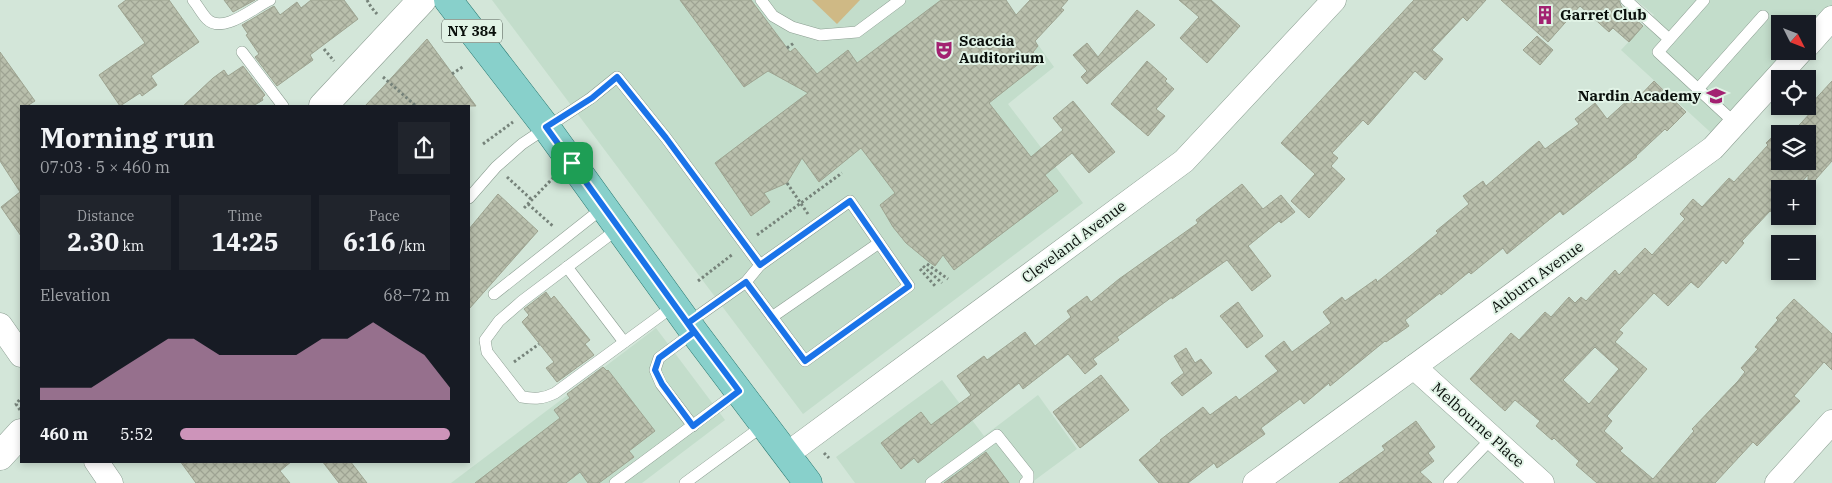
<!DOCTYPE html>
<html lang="en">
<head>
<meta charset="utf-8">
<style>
	body { margin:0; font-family:"IBM Plex Serif",serif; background:#20242c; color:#f1f3f6; height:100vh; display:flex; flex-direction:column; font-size:19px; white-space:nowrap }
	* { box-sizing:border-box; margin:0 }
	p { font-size:16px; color:#9ea1a6 }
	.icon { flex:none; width:28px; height:28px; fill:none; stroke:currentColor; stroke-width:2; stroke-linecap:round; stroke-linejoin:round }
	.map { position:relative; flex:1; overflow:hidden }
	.drawer { position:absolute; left:20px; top:105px; width:450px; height:358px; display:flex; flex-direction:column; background:#171b24; border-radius:0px; box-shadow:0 2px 8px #0003 }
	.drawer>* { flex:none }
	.needle { width:32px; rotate:132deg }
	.buttons { position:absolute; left:1771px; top:15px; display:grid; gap:10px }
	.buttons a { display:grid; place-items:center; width:45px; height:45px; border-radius:0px; background:#171b24; box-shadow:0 2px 8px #0003; font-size:25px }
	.pin { position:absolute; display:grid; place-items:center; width:42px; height:42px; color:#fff; margin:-21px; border-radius:10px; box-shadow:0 2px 8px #0006 }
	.round { display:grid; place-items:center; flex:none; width:52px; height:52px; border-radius:0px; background:#20242c }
	.head { display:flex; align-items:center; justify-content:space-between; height:85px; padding:0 20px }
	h1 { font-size:28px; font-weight:700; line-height:38px }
	.stats { display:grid; grid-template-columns:repeat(3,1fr); gap:8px; height:85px; padding:5px 20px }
	.stats div { display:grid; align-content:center; border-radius:0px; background:#20242c; text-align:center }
	.stats b { font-size:25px; font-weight:700 }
	.stats small { font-size:14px; font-weight:400 }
	.stats p { font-size:14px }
	.chart { height:140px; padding:10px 20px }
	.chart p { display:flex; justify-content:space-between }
	.chart svg { width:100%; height:90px; margin-top:5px; fill:#cd94ba; opacity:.7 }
	ul { padding:0 20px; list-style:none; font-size:16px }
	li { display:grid; grid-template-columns:80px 60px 1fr; align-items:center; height:38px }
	li i { height:12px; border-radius:6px; background:#cd94ba }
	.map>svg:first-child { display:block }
	.built { fill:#c3ddcb }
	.garden { fill:#cfb985 }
	.building { fill:url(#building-cross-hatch); stroke:#9da390; fill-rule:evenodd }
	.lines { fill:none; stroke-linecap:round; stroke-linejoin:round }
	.lane-casing { stroke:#8b9d91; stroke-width:12 }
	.street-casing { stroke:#8b9d91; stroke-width:25 }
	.secondary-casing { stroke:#8b9d91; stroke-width:29 }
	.primary-casing { stroke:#287871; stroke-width:29 }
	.path { stroke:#76837a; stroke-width:3; stroke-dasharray:2.5 2.5; stroke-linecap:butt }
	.lane { stroke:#fff; stroke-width:11 }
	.street { stroke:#fff; stroke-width:24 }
	.secondary { stroke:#fff; stroke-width:28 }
	.primary { stroke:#88d0cb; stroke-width:28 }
	.route-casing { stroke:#fff; stroke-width:10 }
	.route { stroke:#1a73e8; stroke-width:6 }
	.labels { text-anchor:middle; stroke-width:4; stroke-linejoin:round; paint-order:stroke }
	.shield { fill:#e1f3e6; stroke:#4a534d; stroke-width:1 }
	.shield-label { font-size:14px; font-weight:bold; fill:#090f0b }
	.poi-label { font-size:15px; font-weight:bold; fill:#090f0b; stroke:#e1f3e6; text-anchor:start }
	.street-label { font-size:15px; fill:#090f0b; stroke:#e1f3e6 }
</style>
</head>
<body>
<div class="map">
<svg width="1832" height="483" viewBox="0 0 1832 483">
	<defs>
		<pattern id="building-cross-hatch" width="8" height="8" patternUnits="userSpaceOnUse" patternTransform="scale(1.25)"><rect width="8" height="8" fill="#b9bfac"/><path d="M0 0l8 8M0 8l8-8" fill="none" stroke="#9ea393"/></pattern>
	</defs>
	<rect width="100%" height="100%" fill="#d3e6d9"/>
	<g class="built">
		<polygon points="492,0 1006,0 1054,67 1008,104 1083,203 803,414"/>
		<polygon points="1636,0 1832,0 1832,18 1808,44 1808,24 1780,24 1780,51 1801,51 1720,141 1621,50 1654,15"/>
		<polygon points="656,328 725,420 642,483 451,483"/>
		<polygon points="942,380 984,436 1038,395 1077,449 1031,483 855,483 836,457"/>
	</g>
	<polygon class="garden" points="812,0 860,0 837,24"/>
	<g class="building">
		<polygon points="126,0 169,0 199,42 151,76 157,85 142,96 140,93 120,106 99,75 145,43 118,6"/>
		<polygon points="224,0 255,0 233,12"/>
		<polygon points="311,0 344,0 358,19 310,55 313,60 277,86 255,57 259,54 246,35 248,34 242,25 274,6 280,15 297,2 301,8"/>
		<polygon points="680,0 751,0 790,52 795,48 817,74 848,50 857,63 941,0 1006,0 1016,15 1030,0 1068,0 1061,8 1064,10 1035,41 1038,46 1033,52 1041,62 989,103 1031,157 1063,130 1053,118 1073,101 1115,152 1089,173 1072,153 1045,175 1058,191 954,270 943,255 935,266 929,262 906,243 893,227 880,205 895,193 861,148 819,182 802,158 787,183 764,193 770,202 751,216 715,163 808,93 768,71 744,87"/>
		<polygon points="1179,0 1211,0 1240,26 1207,63 1180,38 1199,17"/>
		<polygon points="1414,0 1486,0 1467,21 1463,17 1432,50 1443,59 1425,80 1415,71 1368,125 1363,120 1332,153 1338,158 1331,166 1345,179 1309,218 1291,201 1315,174 1281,143"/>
		<polygon points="1501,0 1619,0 1621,6 1643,26 1629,42 1613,28 1609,32 1580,6 1548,42"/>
		<polygon points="1137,10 1155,25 1087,84 1081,77 1087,71 1073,55 1087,43 1098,57"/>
		<polygon points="1537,36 1553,50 1540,65 1523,50"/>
		<polygon points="427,39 476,106 365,106 383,87"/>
		<polygon points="0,52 35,101 27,106 21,106 21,236 1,207 20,192 0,161"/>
		<polygon points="1147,61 1167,79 1165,81 1174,89 1156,109 1165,116 1148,136 1111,104"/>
		<polygon points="243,66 265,95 262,98 263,100 253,106 183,106 213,78 224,70 228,76"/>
		<polygon points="1654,81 1686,112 1667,131 1665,129 1636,156 1637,157 1563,215 1560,211 1507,254 1503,248 1471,274 1469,272 1441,295 1440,293 1405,320 1409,326 1386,342 1385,341 1330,386 1329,383 1304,404 1300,399 1261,428 1265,434 1217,468 1214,463 1188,483 1159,483 1139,460 1161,441 1160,440 1203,407 1210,415 1236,396 1239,400 1278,371 1265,356 1284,341 1292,352 1331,323 1323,312 1342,297 1345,301 1376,279 1377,282 1410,256 1438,233 1436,231 1469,204 1463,196 1483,181 1486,186 1539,141 1545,149 1579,124 1575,119 1595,103 1607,119 1630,98 1634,102"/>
		<path d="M1832 81V161L1808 188V175L1795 189H1780V205L1773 213 1770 211 1742 241 1744 243 1726 264 1723 260 1698 288 1691 282 1668 306 1654 293 1619 330 1623 333 1615 342 1647 369 1607 416 1612 421 1604 431 1623 448 1620 451 1653 479 1694 431 1692 429 1738 381 1745 372 1741 368 1758 349 1755 347 1778 320 1776 318 1794 299 1832 334V370L1824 362 1794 396 1800 401 1757 446 1753 442 1715 483H1597L1576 465 1579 461 1554 438 1552 440 1536 426 1540 421 1515 400 1505 411 1470 379 1511 333 1519 340 1545 312 1551 317 1569 297 1575 303 1581 297 1586 301 1615 270 1619 275 1645 248 1652 255 1685 219 1680 214 1693 199 1702 207 1729 178 1734 182 1768 145 1766 143 1780 129 1785 134H1780V161H1808V134H1791L1813 110 1809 106ZM1595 347 1619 369 1589 404 1563 380Z"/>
		<polygon points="1242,184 1263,209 1281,195 1295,212 1281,223 1279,221 1248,246 1271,276 1252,291 1227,260 1172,299 1172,297 1117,337 1119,340 1093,359 1097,364 1085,374 1068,354 1023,389 1019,383 918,463 914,458 901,469 881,443 921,412 931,425 971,395 957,376 984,356 987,360 1025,332 1035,346 1071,317 1067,311 1087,296 1091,302 1119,279 1198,223 1196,220"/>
		<polygon points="498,194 538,231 469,309 469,229"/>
		<polygon points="546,292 551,299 554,296 590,340 585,344 594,355 557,382 546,368 554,362 522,322 529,315 524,309"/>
		<polygon points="1238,302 1263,336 1247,348 1220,316"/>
		<polygon points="1186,348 1195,363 1201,359 1212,373 1182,396 1171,383 1184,373 1174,356"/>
		<polygon points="603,367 607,371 608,370 655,431 629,451 634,457 599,483 588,483 580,472 566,483 475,483 560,418 554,410 570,398 567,394"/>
		<polygon points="1101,375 1129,410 1080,448 1053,412"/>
		<polygon points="1416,421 1435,447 1428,453 1434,461 1420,472 1432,483 1339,483 1385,450 1382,446"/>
		<polygon points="986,452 1009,483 944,483"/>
		<polygon points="180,461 292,461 280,471 290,483 196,483"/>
		<polygon points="322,461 350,461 367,483 339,483"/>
	</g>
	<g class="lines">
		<g class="lane-casing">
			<g id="lane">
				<path d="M193 0C198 6 202 14 207 19 223 35 254 7 270 0"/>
				<polyline points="761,0 773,16 792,27 820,35 857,32 900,0"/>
				<polyline points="1626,0 1669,39"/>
				<polyline points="1704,0 1658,52 1736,124"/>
				<polyline points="242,52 283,106"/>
				<polyline points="1698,89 1763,16"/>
				<polyline points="469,198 496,167 522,144 591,98 617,77 666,138 760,265"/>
				<path d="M619 228 522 301 499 321 485 340 487 352 522 397C535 399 543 399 555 393L675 305"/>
				<polyline points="567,267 624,342"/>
				<polyline points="494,294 604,207"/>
				<polyline points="772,317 879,243"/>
				<polyline points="688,323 746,282 760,265 850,201 909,286 805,361 746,282"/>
				<polyline points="693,426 661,384 655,370 659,358 694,332"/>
				<polyline points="615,483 739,391"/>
				<polyline points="685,483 764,425"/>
				<polyline points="931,483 997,435 1028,474 1028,480 1025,483"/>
				<polyline points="1449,483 1492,438"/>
			</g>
		</g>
		<g class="street-casing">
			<g id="street">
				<polyline points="1808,45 1832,18"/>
				<polyline points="0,325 21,355"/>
				<polyline points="1414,367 1542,483"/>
				<polyline points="786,455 1184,161 1334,0"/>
				<polyline points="96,461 111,483"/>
				<polyline points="1255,483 1713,148 1801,51"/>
				<polyline points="1777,483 1832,422"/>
			</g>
		</g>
		<g class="secondary-casing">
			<g id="secondary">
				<polyline points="323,106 422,0"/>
				<polyline points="0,456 21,433"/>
			</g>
		</g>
		<g class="primary-casing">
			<polyline id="primary" points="448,0 546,127 694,332 808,483"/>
		</g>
		<g class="path">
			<polyline points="367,0 371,7 377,14"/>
			<polyline points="787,48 794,43"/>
			<polyline points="324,49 334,61"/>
			<polyline points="452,74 464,66"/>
			<polyline points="383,77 416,106"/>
			<polyline points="483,144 513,122"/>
			<polyline points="507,177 532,200"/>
			<polyline points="787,183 808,214"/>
			<polyline points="528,204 554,227"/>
			<polyline points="524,208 554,177"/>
			<polyline points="757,235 842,173"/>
			<polyline points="927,264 948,279"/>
			<polyline points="923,266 942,283"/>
			<polyline points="920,269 936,287"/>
			<polyline points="698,281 733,254"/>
			<polyline points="514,362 539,344"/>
			<polyline points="20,410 16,404 21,398"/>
			<polyline points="824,453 829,458"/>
		</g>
		<use href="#lane" class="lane"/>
		<use href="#street" class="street"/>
		<use href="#secondary" class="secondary"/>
		<use href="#primary" class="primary"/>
	</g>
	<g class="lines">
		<g class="route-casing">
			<polyline id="route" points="572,163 694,332 659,358 655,370 662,384 693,426 739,391 688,323 746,282 805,361 909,286 850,201 760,265 666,138 617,77 592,98 546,127 572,163"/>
		</g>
		<use href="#route" class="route"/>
	</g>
	<defs>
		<g id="building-bare" transform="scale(1.5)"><path d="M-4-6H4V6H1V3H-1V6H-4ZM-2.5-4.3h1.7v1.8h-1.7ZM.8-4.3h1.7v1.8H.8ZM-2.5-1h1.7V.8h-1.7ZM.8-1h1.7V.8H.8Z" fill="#a22171" stroke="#e1f3e6" stroke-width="2.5" paint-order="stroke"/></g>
		<g id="theatre-bare" transform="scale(1.5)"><path d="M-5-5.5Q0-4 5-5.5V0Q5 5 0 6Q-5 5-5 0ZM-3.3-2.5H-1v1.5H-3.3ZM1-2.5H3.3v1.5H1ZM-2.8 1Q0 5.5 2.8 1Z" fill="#a22171" stroke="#e1f3e6" stroke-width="2.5" paint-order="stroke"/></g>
		<g id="school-bare" transform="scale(1.5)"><path d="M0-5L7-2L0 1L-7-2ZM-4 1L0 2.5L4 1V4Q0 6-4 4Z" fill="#a22171" stroke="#e1f3e6" stroke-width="2.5" paint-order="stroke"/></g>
	</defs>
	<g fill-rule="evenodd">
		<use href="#building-bare" x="1545" y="15"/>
		<use href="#theatre-bare" x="944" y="50"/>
		<use href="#school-bare" x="1716" y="96"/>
	</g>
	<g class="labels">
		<rect class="shield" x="442" y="19.5" width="60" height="23" rx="4"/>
		<g class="shield-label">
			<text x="472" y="36">NY 384</text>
		</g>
		<g class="poi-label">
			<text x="1560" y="20">Garret Club</text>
			<text x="959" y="46">Scaccia<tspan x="959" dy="17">Auditorium</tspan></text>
			<text x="1701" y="101" text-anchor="end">Nardin Academy</text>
		</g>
		<g class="street-label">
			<text transform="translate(1074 242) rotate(-37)" y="5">Cleveland Avenue</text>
			<text transform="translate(1537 277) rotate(-36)" y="5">Auburn Avenue</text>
			<text transform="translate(1478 425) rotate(42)" y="5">Melbourne Place</text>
		</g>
	</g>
</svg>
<div class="buttons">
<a><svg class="needle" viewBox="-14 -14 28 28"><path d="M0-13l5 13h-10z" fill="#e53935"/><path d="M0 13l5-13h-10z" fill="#9ea1a6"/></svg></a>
<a><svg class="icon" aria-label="locate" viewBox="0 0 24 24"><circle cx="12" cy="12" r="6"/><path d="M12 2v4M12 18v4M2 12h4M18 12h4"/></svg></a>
<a><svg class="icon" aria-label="layers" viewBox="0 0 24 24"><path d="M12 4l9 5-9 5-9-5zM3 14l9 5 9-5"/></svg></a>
<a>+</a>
<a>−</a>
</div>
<div class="pin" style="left:572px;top:163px;background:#1e9e55"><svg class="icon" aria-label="arrive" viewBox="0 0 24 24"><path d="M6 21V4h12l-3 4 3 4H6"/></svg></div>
<section class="drawer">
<div class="head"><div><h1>Morning run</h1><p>07:03 · 5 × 460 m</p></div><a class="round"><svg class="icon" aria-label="share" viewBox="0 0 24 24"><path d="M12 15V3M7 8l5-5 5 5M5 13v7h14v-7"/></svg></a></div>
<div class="stats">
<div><p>Distance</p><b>2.30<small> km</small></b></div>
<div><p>Time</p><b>14:25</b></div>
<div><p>Pace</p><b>6:16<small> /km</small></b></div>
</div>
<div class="chart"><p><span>Elevation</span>68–72 m</p>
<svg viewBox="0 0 160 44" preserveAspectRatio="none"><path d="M0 44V38L10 38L20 38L30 30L40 22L50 14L60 14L70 22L80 22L90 22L100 22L110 14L120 14L130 6L140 14L150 22L160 38V44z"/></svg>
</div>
<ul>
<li><b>460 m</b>5:52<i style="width:100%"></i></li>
</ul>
</section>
</div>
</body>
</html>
